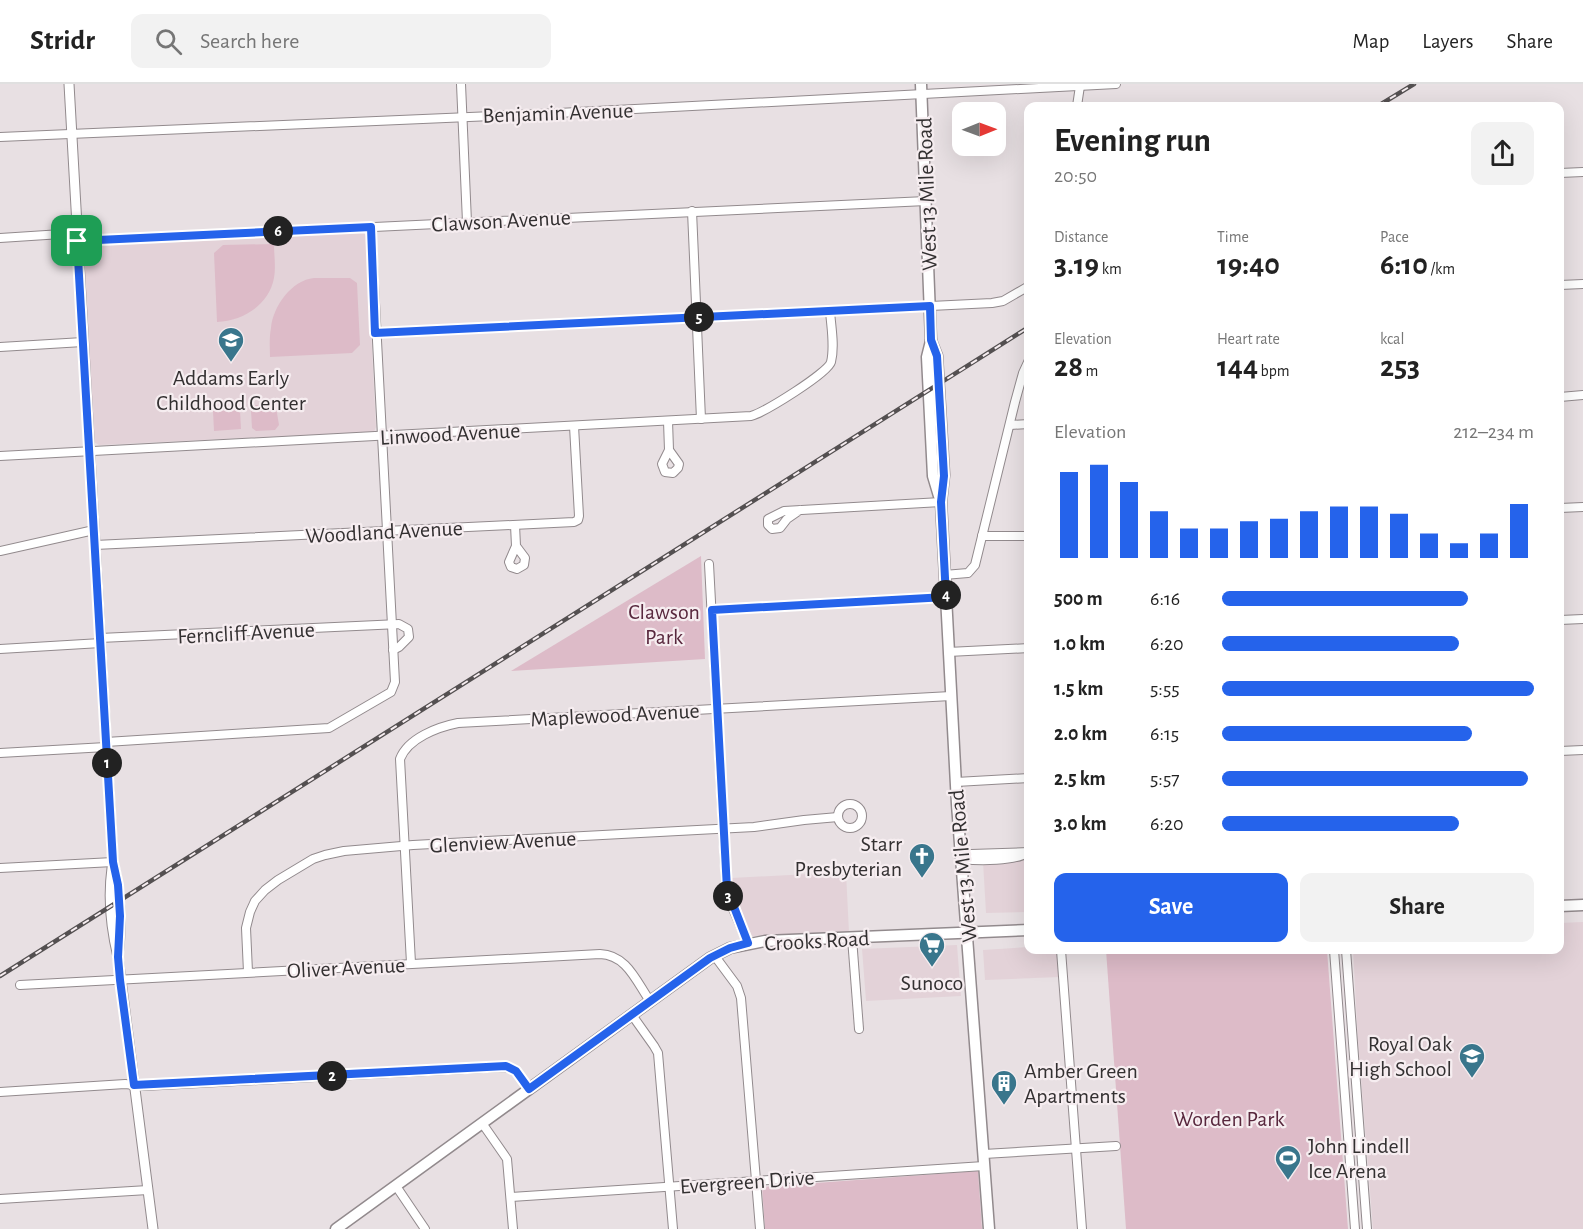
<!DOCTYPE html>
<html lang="en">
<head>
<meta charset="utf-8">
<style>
	body { margin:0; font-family:"Alegreya Sans",sans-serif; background:#f2f2f2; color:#222; height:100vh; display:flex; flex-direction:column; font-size:22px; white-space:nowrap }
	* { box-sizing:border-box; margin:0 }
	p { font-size:20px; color:#767676 }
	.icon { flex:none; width:33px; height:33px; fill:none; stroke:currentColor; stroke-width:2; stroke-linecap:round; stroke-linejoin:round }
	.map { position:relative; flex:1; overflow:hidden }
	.side { position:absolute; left:1024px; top:18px; width:540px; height:852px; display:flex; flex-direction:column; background:#fff; border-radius:12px; box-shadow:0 6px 24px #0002 }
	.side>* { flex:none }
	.needle { width:39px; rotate:89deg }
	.controls { position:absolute; left:952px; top:18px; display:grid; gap:12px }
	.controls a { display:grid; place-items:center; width:54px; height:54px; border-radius:12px; background:#fff; box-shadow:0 6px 24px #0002; font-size:30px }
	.pin { position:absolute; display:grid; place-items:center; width:51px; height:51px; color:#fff; margin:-26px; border-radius:12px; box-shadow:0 3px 9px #0006 }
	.km { position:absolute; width:30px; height:30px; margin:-15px; border-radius:50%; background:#222; color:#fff; font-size:16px; line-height:30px; text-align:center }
	.round { display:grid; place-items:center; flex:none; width:63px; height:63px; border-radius:12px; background:#f2f2f2 }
	.overview { display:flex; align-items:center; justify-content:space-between; height:102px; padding:0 30px }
	h1 { font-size:33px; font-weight:700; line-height:45px }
	.metrics { display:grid; grid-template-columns:repeat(3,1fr); gap:9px; height:102px; padding:6px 30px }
	.metrics div { display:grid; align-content:center }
	.metrics b { font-size:30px; font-weight:700 }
	.metrics small { font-size:16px; font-weight:400 }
	.metrics p { font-size:16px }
	.chart { height:168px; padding:12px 30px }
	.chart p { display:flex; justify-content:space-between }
	.chart svg { width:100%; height:108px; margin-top:6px; stroke:#2563eb; stroke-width:6 }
	.action { display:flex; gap:12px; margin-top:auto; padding:12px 30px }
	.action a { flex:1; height:69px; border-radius:12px; background:#2563eb; color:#fff; font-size:24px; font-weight:700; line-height:69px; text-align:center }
	.action a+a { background:#f2f2f2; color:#222 }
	ul { padding:0 30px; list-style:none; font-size:20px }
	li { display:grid; grid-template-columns:96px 72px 1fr; align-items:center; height:45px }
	li i { height:15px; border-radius:8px; background:#2563eb }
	header { display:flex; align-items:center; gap:36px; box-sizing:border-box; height:84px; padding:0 30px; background:#fff; border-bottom:2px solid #e0e0e0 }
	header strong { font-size:28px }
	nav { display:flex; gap:33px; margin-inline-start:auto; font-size:21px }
	.search { width:420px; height:54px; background:#f2f2f2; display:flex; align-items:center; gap:15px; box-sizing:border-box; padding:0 21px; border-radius:12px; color:#767676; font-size:22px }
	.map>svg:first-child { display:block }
	.built { fill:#e3d2d8 }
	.green { fill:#ddbbc8 }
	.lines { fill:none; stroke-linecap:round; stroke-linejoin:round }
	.minor-casing { stroke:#928a8d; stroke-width:10 }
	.tertiary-casing { stroke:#928a8d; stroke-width:11 }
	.secondary-casing { stroke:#928a8d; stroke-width:13 }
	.minor { stroke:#fff; stroke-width:8 }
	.tertiary { stroke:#fff; stroke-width:9 }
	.secondary { stroke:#fff; stroke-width:10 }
	.rail-casing { stroke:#545051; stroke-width:4.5 }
	.rail { stroke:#f6edf0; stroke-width:2; stroke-dasharray:7; stroke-linecap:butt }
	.route-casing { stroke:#fff; stroke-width:12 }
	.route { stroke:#2563eb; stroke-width:8 }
	.labels { text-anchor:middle; stroke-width:4.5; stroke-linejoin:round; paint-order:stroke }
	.street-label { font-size:22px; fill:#333031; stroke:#f6edf0 }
	.poi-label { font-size:22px; fill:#333031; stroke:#f6edf0 }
	.park-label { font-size:22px; fill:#58273d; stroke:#f6edf0 }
</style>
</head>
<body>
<header>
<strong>Stridr</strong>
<div class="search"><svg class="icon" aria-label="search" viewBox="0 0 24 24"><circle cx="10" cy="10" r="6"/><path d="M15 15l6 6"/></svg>Search here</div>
<nav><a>Map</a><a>Layers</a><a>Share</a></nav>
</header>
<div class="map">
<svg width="1583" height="1145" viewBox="0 0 1583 1145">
	<rect width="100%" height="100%" fill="#e8e0e3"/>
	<g class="built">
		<polygon points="364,149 366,152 376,343 374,348 99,361 94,358 83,167 86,163"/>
		<polygon points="1027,776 1029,828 986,829 983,778"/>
		<polygon points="846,788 849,848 752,852 732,808 731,794"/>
		<polygon points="1583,838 1583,1145 1373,1145 1358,956 1353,866 1560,866 1560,839"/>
		<polygon points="957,861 961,912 866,917 862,865"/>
		<polygon points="1029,863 1029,866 1057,866 1059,893 985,896 983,866"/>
	</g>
	<g class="green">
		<path d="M274 160C274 171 276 183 274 194 269 221 243 237 217 238L214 169 223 161Z"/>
		<path d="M314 194H350L357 199 360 261 352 269 270 273C270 264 269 254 271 244 273 222 292 196 314 194Z"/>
		<polygon points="256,321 271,321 276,323 279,341 275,346 256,347 252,344 251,327"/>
		<polygon points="240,326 241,345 214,347 213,327"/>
		<polygon points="701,472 705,575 511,587"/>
		<polygon points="1106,866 1327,866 1348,1145 1126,1145"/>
		<polygon points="978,1087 982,1145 765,1145 762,1103"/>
	</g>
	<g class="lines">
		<g class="minor-casing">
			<g id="minor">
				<polyline points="461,0 467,138"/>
				<polyline points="1077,22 1080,2"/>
				<polyline points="0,53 539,30 1116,0"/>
				<polyline points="1560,89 1583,88"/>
				<polyline points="692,127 701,335"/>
				<polyline points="0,154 77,149"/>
				<polyline points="77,157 926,117"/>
				<polyline points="1560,201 1583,200"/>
				<polyline points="375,249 992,219 1003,217 1029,202"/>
				<polyline points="0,263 83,258"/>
				<polyline points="1560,313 1583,311"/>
				<polyline points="668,337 669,366 662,380 665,388 673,389 678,384 679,380 669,366"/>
				<polyline points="1010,341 1029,340"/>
				<path d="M0 372 751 332C765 328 828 289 831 278 835 262 831 242 830 227"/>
				<polyline points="1560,424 1583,423"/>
				<polyline points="800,426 787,435 780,444 772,445 768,441 768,435 784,427 941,418"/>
				<polyline points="515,441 516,462 509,478 511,483 517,485 524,481 525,474 516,462"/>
				<polyline points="982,452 1029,452"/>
				<polyline points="95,461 574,438 578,436 579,432 574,342"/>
				<polyline points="0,467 94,446"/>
				<polyline points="709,480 726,800 730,818 748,859"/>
				<polyline points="944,491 968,489 975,481 1015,318 1023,289 1029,276"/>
				<polyline points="712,526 946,513"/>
				<polyline points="1560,536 1583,535"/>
				<polyline points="100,554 399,540 408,545 409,553 399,563 393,566"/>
				<polyline points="0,565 101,559"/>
				<polyline points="948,568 1029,564"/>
				<polyline points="106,658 329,644 391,608 395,598 371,143"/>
				<polyline points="1560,667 1583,666"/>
				<polyline points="0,669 106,663"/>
				<polyline points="956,698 1029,694"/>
				<circle cx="850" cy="732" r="12"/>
				<polyline points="962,775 971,770 1029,768"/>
				<path d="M963 775C979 777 1015 777 1027 769"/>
				<polyline points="0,784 113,778"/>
				<polyline points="852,854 859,945"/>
				<polyline points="1061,866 1082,1145"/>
				<polyline points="1334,866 1355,1145"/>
				<polyline points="1346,866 1367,1145"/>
				<polyline points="714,871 737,902 741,914 760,1145"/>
				<path d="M411 879 400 675C408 654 438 643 458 639L951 612"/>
				<polyline points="248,888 246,844 250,828 255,817 265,806 278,796 313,775 325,771 344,767 413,761 754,743 804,736 838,733"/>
				<path d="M20 901 600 870C627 871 636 897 650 917"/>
				<polyline points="632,931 654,962 658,969 673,1145"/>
				<path d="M0 1008 125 1000 144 1002 502 983C516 983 521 994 529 1005"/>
				<polyline points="482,1039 507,1075 513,1145"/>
				<polyline points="984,1070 1116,1062"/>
				<polyline points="396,1102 425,1145"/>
				<polyline points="511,1113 984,1082"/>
				<polyline points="0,1115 148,1106"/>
			</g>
		</g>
		<g class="tertiary-casing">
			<g id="tertiary">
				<path d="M69 0 113 778C121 810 122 840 118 873"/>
				<path d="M112 784C108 813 111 844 118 873L153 1145"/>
			</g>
		</g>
		<g class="secondary-casing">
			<g id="secondary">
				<polyline points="921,0 931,257 927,273 933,392 939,412"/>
				<polyline points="931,257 937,272 944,391 941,418 957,720 989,1145"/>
				<polyline points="1560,822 1583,821"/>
				<polyline points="336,1145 710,874 730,864 765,857 1029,846"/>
			</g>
		</g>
		<use href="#minor" class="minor"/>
		<use href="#tertiary" class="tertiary"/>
		<use href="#secondary" class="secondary"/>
		<g class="rail-casing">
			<g id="rail">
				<polyline points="1378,22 1414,0"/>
				<polyline points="0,892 1029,243"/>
			</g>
		</g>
		<use href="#rail" class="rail"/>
	</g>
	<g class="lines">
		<g class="route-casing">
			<polygon id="route" points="371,143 375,249 930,222 931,256 937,272 944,392 941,418 946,513 712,526 727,805 748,859 730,864 710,874 529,1005 516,987 506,982 134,1001 120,896 118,873 120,832 118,801 113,778 77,157"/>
		</g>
		<use href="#route" class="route"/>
	</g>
	<defs>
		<g id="school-pin" transform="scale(1.35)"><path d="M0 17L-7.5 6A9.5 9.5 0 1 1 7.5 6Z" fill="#39768c" stroke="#f6edf0"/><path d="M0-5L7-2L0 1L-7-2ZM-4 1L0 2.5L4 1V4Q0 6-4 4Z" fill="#fff"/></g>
		<g id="church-pin" transform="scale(1.35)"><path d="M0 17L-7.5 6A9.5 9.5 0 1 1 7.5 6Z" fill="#39768c" stroke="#f6edf0"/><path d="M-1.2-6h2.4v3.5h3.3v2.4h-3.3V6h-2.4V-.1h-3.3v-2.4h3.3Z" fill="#fff"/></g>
		<g id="supermarket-pin" transform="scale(1.35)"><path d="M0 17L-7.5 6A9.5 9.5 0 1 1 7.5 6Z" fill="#39768c" stroke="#f6edf0"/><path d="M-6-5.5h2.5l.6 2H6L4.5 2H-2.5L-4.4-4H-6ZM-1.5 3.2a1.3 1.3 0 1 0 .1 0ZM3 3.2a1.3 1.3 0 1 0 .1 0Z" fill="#fff"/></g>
		<g id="building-pin" transform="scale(1.35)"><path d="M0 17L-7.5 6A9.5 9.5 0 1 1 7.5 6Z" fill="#39768c" stroke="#f6edf0"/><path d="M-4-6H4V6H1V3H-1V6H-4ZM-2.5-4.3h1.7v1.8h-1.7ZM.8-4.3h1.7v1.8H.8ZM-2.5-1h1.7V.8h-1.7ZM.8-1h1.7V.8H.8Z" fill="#fff"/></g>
		<g id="stadium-pin" transform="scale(1.35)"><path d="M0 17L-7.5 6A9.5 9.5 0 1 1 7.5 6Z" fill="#39768c" stroke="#f6edf0"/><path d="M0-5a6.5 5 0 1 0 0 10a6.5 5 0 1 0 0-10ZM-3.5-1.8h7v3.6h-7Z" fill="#fff"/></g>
	</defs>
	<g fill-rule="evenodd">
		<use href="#school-pin" x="231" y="256"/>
		<use href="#church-pin" x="922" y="772"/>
		<use href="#supermarket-pin" x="932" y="861"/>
		<use href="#school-pin" x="1472" y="972"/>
		<use href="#building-pin" x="1004" y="999"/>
		<use href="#stadium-pin" x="1288" y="1074"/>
	</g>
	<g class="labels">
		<g class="street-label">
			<text transform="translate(558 28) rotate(-2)" y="8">Benjamin Avenue</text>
			<text transform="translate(926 110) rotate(-92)" y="8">West 13 Mile Road</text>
			<text transform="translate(501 136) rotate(-3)" y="8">Clawson Avenue</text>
			<text transform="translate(450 349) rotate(-3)" y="8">Linwood Avenue</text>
			<text transform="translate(384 447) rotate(-3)" y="8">Woodland Avenue</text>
			<text transform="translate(246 548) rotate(-3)" y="8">Ferncliff Avenue</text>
			<text transform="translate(615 630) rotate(-3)" y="8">Maplewood Avenue</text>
			<text transform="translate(503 757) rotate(-3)" y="8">Glenview Avenue</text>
			<text transform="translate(962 782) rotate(-95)" y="8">West 13 Mile Road</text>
			<text transform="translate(817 856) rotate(-3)" y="8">Crooks Road</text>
			<text transform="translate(346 883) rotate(-3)" y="8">Oliver Avenue</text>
			<text transform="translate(747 1097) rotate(-4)" y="8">Evergreen Drive</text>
		</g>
		<g class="poi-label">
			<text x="231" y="301">Addams Early<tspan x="231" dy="25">Childhood Center</tspan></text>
			<text x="902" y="767" text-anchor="end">Starr<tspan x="902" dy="25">Presbyterian</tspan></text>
			<text x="932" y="906">Sunoco</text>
			<text x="1452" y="967" text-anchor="end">Royal Oak<tspan x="1452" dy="25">High School</tspan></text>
			<text x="1024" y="994" text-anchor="start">Amber Green<tspan x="1024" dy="25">Apartments</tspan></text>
			<text x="1308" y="1069" text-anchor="start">John Lindell<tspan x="1308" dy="25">Ice Arena</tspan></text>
		</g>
		<g class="park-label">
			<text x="664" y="535">Clawson<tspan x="664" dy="25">Park</tspan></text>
			<text x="1229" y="1042">Worden Park</text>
		</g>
	</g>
</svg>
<div class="controls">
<a><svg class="needle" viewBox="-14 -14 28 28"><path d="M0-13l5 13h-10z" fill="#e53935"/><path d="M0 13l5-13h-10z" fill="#767676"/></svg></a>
</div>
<div class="pin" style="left:77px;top:157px;background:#1e9e55"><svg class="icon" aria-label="arrive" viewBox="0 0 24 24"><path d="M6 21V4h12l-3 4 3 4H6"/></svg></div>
<b class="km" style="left:107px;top:679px">1</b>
<b class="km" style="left:332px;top:992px">2</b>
<b class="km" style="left:728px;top:812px">3</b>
<b class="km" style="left:946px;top:511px">4</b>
<b class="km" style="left:699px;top:233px">5</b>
<b class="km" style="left:278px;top:147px">6</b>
<section class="side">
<div class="overview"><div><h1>Evening run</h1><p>20:50</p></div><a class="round"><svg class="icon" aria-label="share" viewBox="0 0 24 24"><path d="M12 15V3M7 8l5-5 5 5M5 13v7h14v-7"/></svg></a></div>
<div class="metrics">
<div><p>Distance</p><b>3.19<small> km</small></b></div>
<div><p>Time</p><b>19:40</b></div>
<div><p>Pace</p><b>6:10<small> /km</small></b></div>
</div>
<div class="metrics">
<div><p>Elevation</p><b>28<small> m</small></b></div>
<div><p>Heart rate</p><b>144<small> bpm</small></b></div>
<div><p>kcal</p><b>253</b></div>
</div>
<div class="chart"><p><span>Elevation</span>212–234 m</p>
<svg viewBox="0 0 160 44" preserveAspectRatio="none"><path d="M5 44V9M15 44V6M25 44V13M35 44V25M45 44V32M55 44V32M65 44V29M75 44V28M85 44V25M95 44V23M105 44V23M115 44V26M125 44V34M135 44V38M145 44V34M155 44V22"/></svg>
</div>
<ul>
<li><b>500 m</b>6:16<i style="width:79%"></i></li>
<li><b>1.0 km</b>6:20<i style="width:76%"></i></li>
<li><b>1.5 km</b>5:55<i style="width:100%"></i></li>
<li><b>2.0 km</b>6:15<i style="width:80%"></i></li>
<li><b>2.5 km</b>5:57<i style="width:98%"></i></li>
<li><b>3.0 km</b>6:20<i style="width:76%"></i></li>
</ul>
<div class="action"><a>Save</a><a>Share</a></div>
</section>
</div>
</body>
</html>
